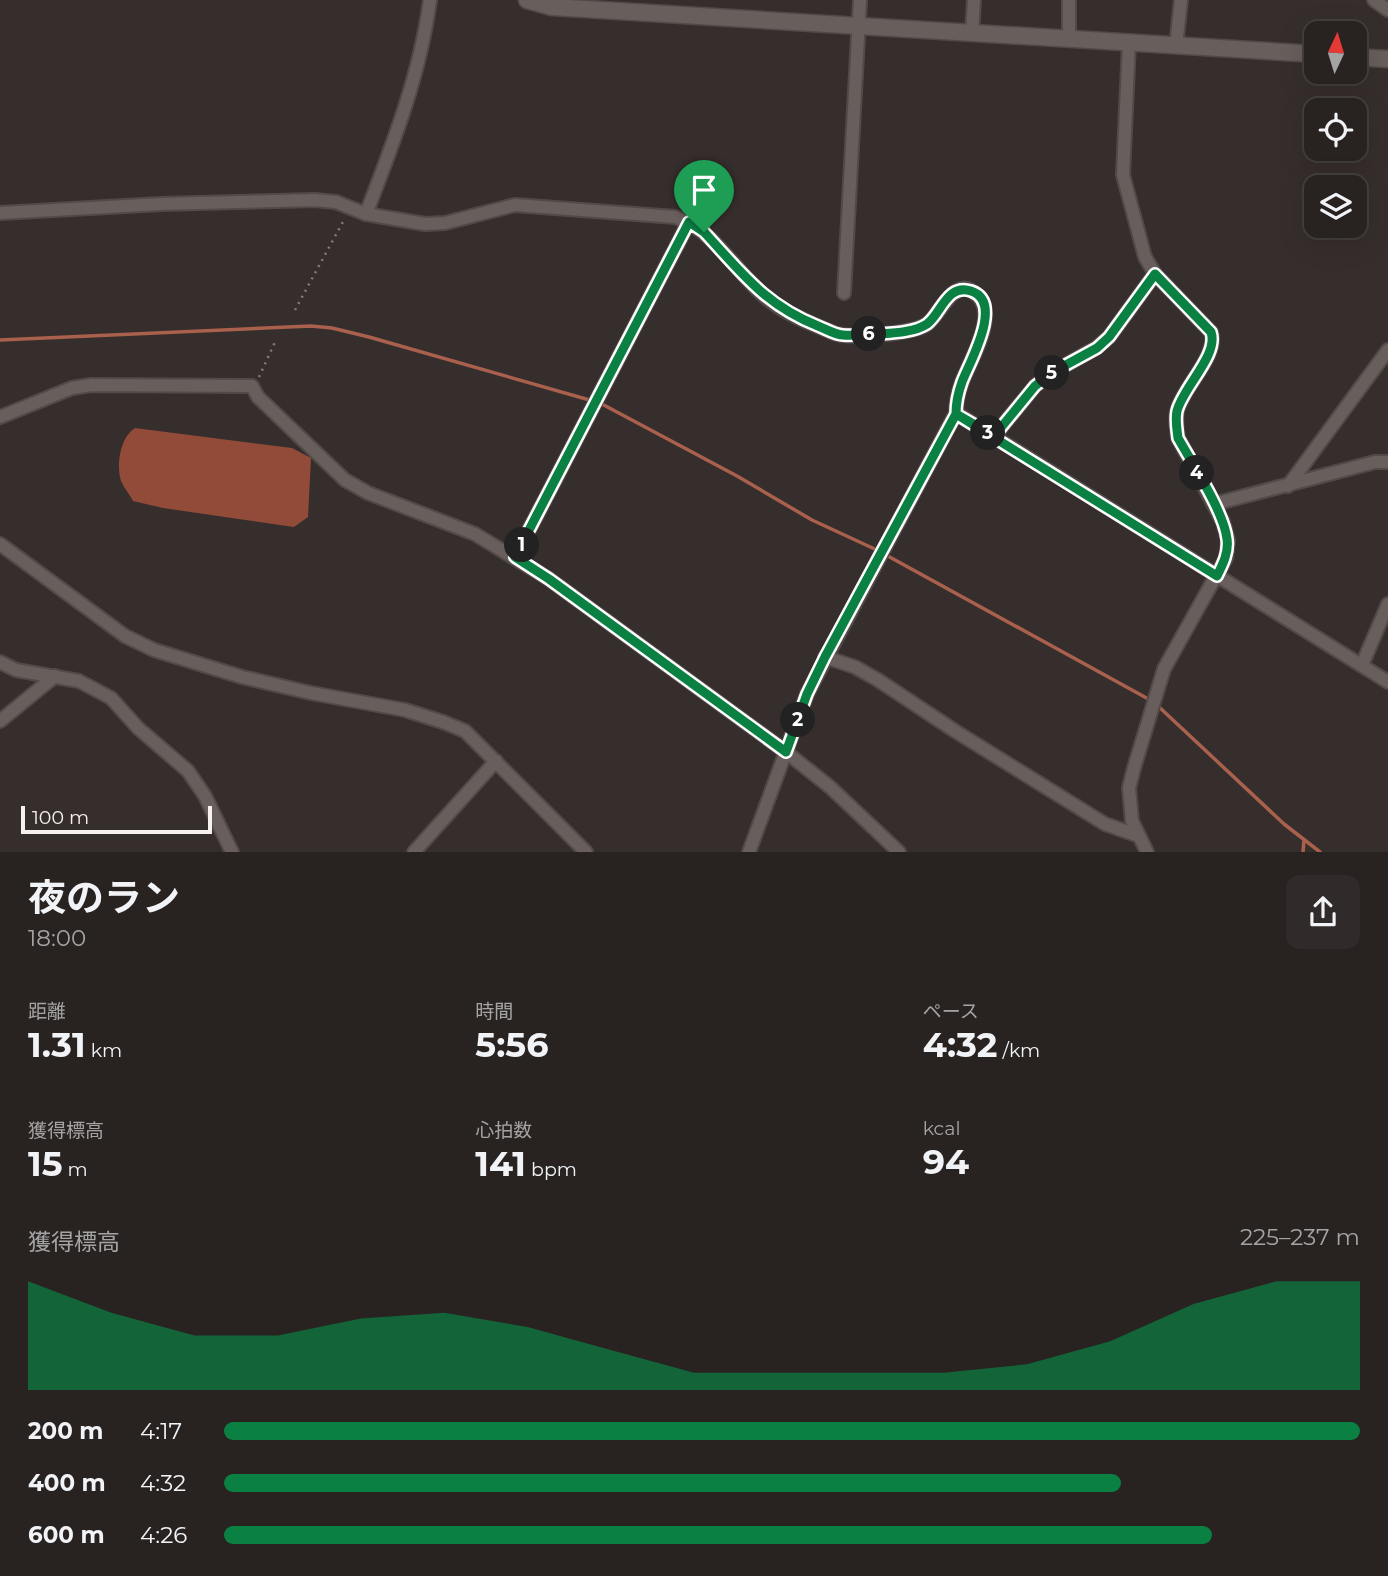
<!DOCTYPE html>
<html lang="ja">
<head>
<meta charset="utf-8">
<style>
	body { margin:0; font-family:Montserrat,"Noto Sans JP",sans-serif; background:#302a2a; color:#f1f3f6; height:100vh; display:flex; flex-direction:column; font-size:26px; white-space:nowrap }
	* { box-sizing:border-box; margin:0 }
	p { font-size:23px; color:#a5a4a5 }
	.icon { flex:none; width:38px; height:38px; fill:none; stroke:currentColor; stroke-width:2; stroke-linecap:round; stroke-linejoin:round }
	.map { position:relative; height:852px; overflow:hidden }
	.side { display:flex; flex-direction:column; background:#282221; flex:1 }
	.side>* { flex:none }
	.needle { width:46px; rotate:4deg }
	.tools { position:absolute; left:1304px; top:21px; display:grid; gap:14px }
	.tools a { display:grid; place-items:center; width:63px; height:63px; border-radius:14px; background:#282221; box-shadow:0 7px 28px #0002,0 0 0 2px #443f3f; font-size:35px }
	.scale { position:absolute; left:21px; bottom:18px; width:191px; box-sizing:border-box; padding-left:7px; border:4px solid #f6f0ef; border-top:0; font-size:19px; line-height:24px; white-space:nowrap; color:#f6f0ef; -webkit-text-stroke:5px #362e2c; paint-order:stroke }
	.pin { position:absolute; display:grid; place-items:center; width:60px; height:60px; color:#fff; margin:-72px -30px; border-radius:50% 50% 50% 0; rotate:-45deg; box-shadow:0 0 7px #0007 }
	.pin .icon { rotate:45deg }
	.km { position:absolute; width:35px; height:35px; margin:-18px; border-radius:50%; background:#222; color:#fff; font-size:19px; line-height:35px; text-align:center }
	.round { display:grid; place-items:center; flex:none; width:74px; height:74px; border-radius:14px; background:#302a2a }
	.summary { display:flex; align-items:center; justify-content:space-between; height:119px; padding:0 28px }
	h1 { font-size:38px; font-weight:700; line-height:52px }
	.stats { display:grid; grid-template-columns:repeat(3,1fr); gap:10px; height:119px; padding:7px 28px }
	.stats div { display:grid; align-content:center }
	.stats b { font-size:35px; font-weight:700 }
	.stats small { font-size:19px; font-weight:400 }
	.stats p { font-size:19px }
	.chart { height:196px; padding:14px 28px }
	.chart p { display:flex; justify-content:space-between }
	.chart svg { width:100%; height:126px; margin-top:7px; fill:#0b8043; opacity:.7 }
	ul { padding:0 28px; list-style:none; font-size:23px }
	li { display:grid; grid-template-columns:112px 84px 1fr; align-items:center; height:52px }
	li i { height:18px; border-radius:9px; background:#0b8043 }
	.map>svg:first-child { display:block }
	.forest { fill:#914b38 }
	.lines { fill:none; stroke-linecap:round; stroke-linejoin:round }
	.stream { stroke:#a9604d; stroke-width:3.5 }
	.minor-casing { stroke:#524a49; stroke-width:16 }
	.tertiary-casing { stroke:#524a49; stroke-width:19 }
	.path { stroke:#837c7b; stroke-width:2.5; stroke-dasharray:2 5; stroke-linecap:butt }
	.minor { stroke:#685e5b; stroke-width:12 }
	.tertiary { stroke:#685e5b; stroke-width:16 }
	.route-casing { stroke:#fff; stroke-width:14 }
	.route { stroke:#0b8043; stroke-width:9 }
</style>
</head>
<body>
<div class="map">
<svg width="1388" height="852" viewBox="0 0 1388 852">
	<rect width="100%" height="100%" fill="#362e2c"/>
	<path class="forest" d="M135 428 292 448 311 458 308 517 294 527 163 508 133 501C130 495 124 488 121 481 116 465 120 437 135 428Z"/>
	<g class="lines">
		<g class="stream">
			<polyline points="0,340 311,326 332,328 369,337 600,403 737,476 812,520 879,551"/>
			<polyline points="886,555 1152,701"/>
			<polyline points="1158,706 1284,824 1320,852"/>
			<polyline points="1303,852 1304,840"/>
		</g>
		<g class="minor-casing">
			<g id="minor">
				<polyline points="1374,0 1388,10"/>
				<polyline points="972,33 974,0"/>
				<polyline points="1069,39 1069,0"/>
				<path d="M1129 43 1123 175 1145 257 1155 274 1211 332C1219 355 1183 387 1177 411 1175 420 1177 429 1178 438L1223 522 1228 540 1226 558 1164 669 1134 768 1129 788 1132 821 1147 852"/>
				<polyline points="1176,46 1181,0"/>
				<path d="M0 213 161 204 315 200 336 202 366 214 425 224 445 223 515 205 675 217C714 230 733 268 762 294 778 309 798 318 817 326 825 329 834 334 842 335 860 337 912 334 927 324 940 316 955 270 979 297 997 318 970 361 962 382 958 393 956 402 956 413L807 694 749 852"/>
				<path d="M366 214C393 144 420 75 430 0"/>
				<polyline points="844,293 860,0"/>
				<polyline points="956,413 1388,682"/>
				<polyline points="0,417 72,388 91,385 252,386 258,397 345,480 368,493 475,534 549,579 786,752 830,787 899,852"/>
				<polyline points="994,436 1035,386 1053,372 1096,348 1109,337 1155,274"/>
				<polyline points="1288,486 1388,350"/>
				<polyline points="1214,504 1375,462 1388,462"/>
				<polyline points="0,544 125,636 154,650 242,677 311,693 405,710 443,722 465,731 586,852"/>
				<polyline points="515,557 689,222"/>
				<polyline points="825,657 855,667 878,680 955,731 1105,824 1139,836"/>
				<polyline points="0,662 16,670 79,681 111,698 138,728 188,771 205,796 232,852"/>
				<polyline points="1362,665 1388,604"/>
				<polyline points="0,721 55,676"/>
				<polyline points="414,852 496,761"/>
			</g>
		</g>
		<g class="tertiary-casing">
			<g id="tertiary">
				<polyline points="527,0 552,7 1316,54"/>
				<polyline points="1354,57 1388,59"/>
			</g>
		</g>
		<g class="path">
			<polyline points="295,310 345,218"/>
			<polyline points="259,377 275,342"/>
		</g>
		<use href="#minor" class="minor"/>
		<use href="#tertiary" class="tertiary"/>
	</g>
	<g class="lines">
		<g class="route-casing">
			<path id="route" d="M704 232 689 222 515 557 549 579 786 752 807 694 825 657 956 414 1217 576C1223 564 1229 552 1227 539 1224 512 1192 463 1178 438 1177 429 1175 420 1177 411 1183 387 1219 355 1211 332L1155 274 1109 337 1097 348 1053 372 1035 386 994 436 956 414C956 402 958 393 962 382 969 363 1005 302 971 291 947 283 941 314 927 324 915 332 894 333 880 334 868 334 855 336 843 335 835 335 826 329 818 326 765 305 742 273 704 232"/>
		</g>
		<use href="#route" class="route"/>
	</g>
</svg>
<div class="tools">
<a><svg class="needle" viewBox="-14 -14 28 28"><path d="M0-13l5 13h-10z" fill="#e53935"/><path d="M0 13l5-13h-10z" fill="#a5a4a5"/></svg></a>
<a><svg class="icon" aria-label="locate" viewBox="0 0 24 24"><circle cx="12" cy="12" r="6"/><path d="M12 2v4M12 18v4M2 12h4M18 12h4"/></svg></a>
<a><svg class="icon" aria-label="layers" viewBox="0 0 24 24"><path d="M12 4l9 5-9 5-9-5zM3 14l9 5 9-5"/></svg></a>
</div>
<div class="scale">100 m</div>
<div class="pin" style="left:704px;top:232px;background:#1e9e55"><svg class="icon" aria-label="arrive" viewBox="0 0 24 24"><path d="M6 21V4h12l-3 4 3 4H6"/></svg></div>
<b class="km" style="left:522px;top:545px">1</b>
<b class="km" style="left:798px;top:720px">2</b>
<b class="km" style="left:988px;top:433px">3</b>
<b class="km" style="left:1197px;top:473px">4</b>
<b class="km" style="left:1052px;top:373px">5</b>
<b class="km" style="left:869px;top:334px">6</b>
</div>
<section class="side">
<div class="summary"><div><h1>夜のラン</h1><p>18:00</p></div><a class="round"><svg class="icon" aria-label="share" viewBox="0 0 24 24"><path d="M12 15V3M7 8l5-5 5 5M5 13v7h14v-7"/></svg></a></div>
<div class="stats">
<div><p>距離</p><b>1.31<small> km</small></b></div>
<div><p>時間</p><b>5:56</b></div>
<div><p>ペース</p><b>4:32<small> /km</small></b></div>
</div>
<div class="stats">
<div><p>獲得標高</p><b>15<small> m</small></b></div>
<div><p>心拍数</p><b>141<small> bpm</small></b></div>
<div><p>kcal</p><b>94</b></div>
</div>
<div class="chart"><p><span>獲得標高</span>225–237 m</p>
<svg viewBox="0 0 160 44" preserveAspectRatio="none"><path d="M0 44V6L10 17L20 25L30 25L40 19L50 17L60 22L70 30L80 38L90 38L100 38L110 38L120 35L130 27L140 14L150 6L160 6V44z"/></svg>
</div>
<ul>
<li><b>200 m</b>4:17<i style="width:100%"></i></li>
<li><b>400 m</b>4:32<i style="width:79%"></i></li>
<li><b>600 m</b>4:26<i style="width:87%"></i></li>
</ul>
</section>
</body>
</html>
